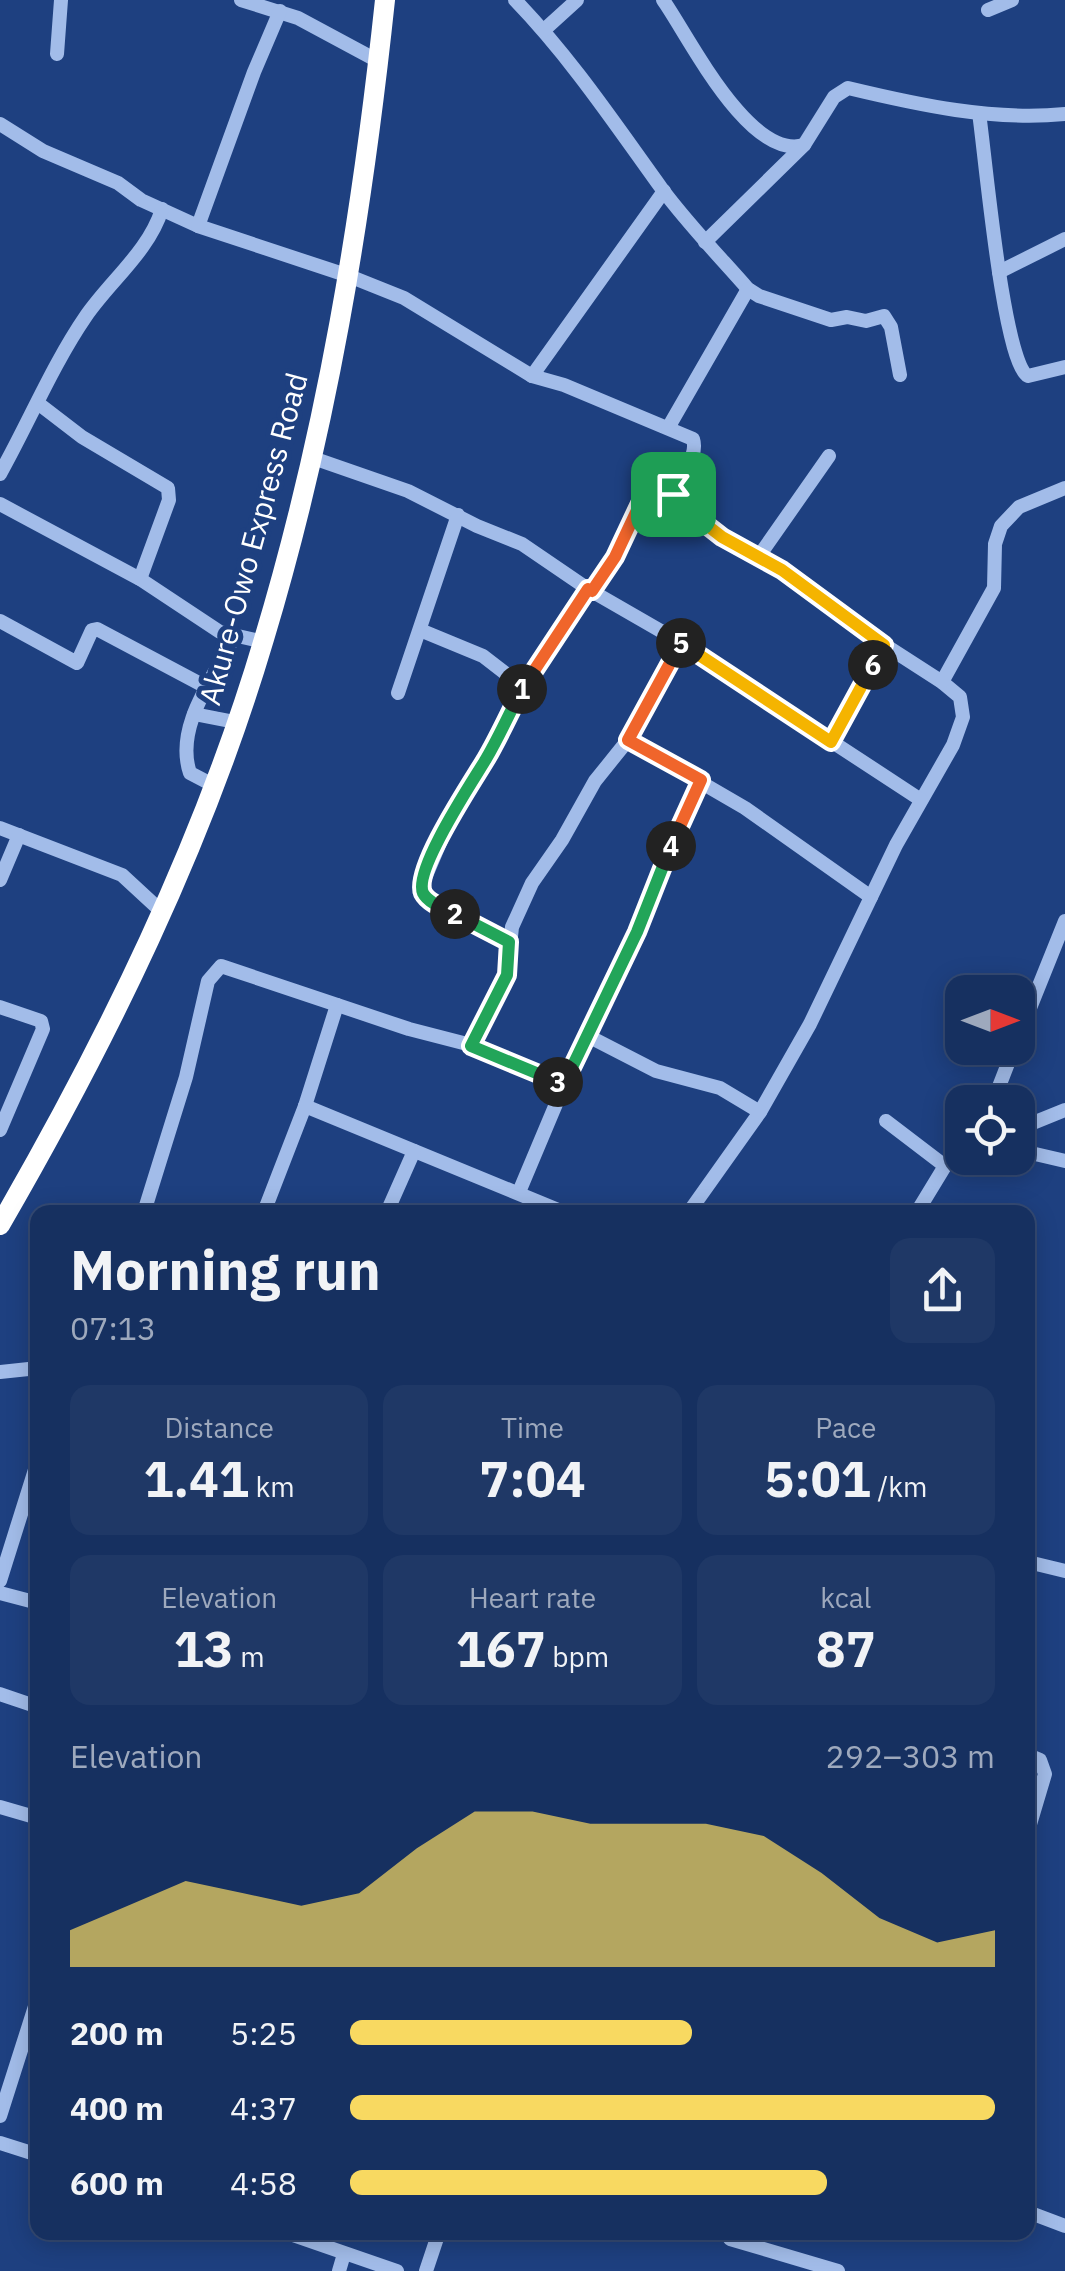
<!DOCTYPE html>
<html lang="en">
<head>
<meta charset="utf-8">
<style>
	body { margin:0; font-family:"IBM Plex Sans",sans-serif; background:#1f3866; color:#f1f3f6; height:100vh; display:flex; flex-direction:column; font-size:38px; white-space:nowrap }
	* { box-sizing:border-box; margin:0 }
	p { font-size:32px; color:#9ea9bd }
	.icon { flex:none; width:55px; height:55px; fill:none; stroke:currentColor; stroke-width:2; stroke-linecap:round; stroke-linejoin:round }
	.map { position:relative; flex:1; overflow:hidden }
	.drawer { position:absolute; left:30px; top:1205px; width:1005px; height:1035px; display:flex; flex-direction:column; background:#163060; border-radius:20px; box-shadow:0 5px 25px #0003,0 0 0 2px #354b75 }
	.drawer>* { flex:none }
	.needle { width:65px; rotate:90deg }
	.tools { position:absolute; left:945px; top:975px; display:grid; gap:20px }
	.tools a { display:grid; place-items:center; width:90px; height:90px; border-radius:20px; background:#163060; box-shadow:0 5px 25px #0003,0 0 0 2px #354b75; font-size:50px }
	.pin { position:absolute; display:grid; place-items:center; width:85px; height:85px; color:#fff; margin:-42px; border-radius:20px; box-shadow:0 5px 15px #0006 }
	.km { position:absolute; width:50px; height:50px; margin:-25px; border-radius:50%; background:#222; color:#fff; font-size:28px; line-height:50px; text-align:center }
	.round { display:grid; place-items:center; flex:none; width:105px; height:105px; border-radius:20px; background:#1f3866 }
	.summary { display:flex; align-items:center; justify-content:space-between; height:170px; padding:0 40px }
	h1 { font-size:55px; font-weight:800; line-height:75px }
	.stats { display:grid; grid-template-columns:repeat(3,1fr); gap:15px; height:170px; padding:10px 40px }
	.stats div { display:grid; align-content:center; border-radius:20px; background:#1f3866; text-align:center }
	.stats b { font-size:50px; font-weight:800 }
	.stats small { font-size:28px; font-weight:400 }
	.stats p { font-size:28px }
	.chart { height:280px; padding:20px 40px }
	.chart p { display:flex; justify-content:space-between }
	.chart svg { width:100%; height:180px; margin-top:10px; fill:#f8d961; opacity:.7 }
	ul { padding:0 40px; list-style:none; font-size:32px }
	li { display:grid; grid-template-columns:160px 120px 1fr; align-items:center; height:75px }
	li i { height:25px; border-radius:12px; background:#f8d961 }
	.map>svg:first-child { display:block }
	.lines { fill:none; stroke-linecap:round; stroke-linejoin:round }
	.minor { stroke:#a2bce9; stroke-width:14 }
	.highway { stroke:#fff; stroke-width:20 }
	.split-1-casing { stroke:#fff; stroke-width:20 }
	.split-2-casing { stroke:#fff; stroke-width:20 }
	.split-3-casing { stroke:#fff; stroke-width:20 }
	.split-4-casing { stroke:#fff; stroke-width:20 }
	.split-5-casing { stroke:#fff; stroke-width:20 }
	.split-6-casing { stroke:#fff; stroke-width:20 }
	.split-7-casing { stroke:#fff; stroke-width:20 }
	.split-1 { stroke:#f0652b; stroke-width:12 }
	.split-2 { stroke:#22a559; stroke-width:12 }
	.split-3 { stroke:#22a559; stroke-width:12 }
	.split-4 { stroke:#22a559; stroke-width:12 }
	.split-5 { stroke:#f0652b; stroke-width:12 }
	.split-6 { stroke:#f5b400; stroke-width:12 }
	.split-7 { stroke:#f5b400; stroke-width:12 }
	.labels { text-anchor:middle; stroke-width:10; stroke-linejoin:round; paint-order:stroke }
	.street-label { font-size:30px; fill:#fff; stroke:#1e4080 }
</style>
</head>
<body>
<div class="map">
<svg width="1065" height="2271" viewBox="0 0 1065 2271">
	<rect width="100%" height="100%" fill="#1e4080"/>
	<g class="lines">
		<g class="minor">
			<polyline points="241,0 298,18 378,61"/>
			<path d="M515 0C571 58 615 124 662 189 688 224 719 256 748 289L759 296 831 320 847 317 866 321 884 316 891 327 900 375"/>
			<path d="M663 0C688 35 749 161 804 145"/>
			<polyline points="988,10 1012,0"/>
			<polyline points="544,30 577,0"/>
			<polyline points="57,54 61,0"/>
			<path d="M979 113C985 153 1003 362 1028 376L1065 367"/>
			<path d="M0 124 43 151 118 183 141 200 198 226 349 276 404 298 532 376 564 385 693 439C700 462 670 478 676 501L722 537 782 570 849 622 942 682 960 697 963 717 953 745 896 845 810 1024 760 1112 689 1212"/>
			<polyline points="198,226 254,72 280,11"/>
			<path d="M705 242 804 145 834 97 848 88C919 105 992 121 1065 114"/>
			<polyline points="999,272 1065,239"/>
			<polyline points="532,376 664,191"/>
			<polyline points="39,404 82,437 168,488 169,500 140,579"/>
			<polyline points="668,428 748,289"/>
			<polyline points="313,458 408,491 477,526 522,544 588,589"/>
			<path d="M0 474C29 422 53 364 86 316 111 280 149 251 162 209"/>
			<polyline points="0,504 140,579 220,632 264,642"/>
			<polyline points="759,556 829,456"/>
			<polyline points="592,591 615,557 646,491 654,489 673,494"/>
			<polyline points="0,621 77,663 92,630 97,629 208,688"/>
			<polyline points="420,630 483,656 523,687"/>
			<polyline points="942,682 994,588 995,544 1001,526 1019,507 1065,488"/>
			<polyline points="398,693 458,515"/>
			<polyline points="194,714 235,722"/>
			<polyline points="628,740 745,808 871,897"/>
			<polyline points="831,742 884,645"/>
			<path d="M213 785 190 773C174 726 215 676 235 635"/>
			<polyline points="0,828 122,875 161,911"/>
			<polyline points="0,880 19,835"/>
			<polyline points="509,942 432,901 422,891 422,885 456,805 484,762 523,687 588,589 680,642"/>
			<polyline points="0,1007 41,1021 43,1029 0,1130"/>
			<polyline points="586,1035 656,1071 720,1088 760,1112"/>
			<polyline points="1018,1038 1065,921"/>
			<polyline points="471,1045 507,975 512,927 532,883 562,840 595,781 628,740 680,642 921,800"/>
			<polyline points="993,1102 1014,1048"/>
			<polyline points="305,1106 563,1212"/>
			<polyline points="886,1121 945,1166"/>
			<polyline points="1018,1129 1065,1110"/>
			<polyline points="1018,1150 1065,1161"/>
			<polyline points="519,1192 564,1085 637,932 660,870 701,780"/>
			<polyline points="144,1212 186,1077 208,981 221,966 409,1029 471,1045 564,1085"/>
			<polyline points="264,1212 305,1106 337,1005"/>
			<polyline points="387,1212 414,1151"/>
			<polyline points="917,1212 945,1166 962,1150"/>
			<polyline points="0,1372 38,1368"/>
			<polyline points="1028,1562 1065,1571"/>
			<polyline points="0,1581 38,1460"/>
			<polyline points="0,1593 38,1603"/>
			<polyline points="0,1694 38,1707"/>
			<polyline points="1028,1755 1040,1760 1045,1774 1028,1831"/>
			<polyline points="0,1807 38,1818"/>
			<polyline points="0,2116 38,1997"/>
			<polyline points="0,2143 38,2155"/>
			<polyline points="1028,2212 1065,2226"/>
			<polyline points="284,2232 397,2271"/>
			<polyline points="730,2239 838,2271"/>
			<polyline points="339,2271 344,2254"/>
			<polyline points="426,2271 439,2232"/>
		</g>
		<path class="highway" d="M0 1225C107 1040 203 845 264 639 327 430 362 217 385 0"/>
	</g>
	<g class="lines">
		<g class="split-1-casing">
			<polyline id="split-1" points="522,689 588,589 592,591 615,557 646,491 654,489 673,494"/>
		</g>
		<g class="split-2-casing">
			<path id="split-2" d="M455 914C445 909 428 903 423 893 413 870 473 781 486 759 499 737 510 712 522 689"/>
		</g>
		<g class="split-3-casing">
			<polyline id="split-3" points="455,914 509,942 507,975 471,1046 558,1082"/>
		</g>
		<g class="split-4-casing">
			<polyline id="split-4" points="558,1082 564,1084 637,932 671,846"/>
		</g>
		<g class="split-5-casing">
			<polyline id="split-5" points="671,846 701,780 628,740 681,643"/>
		</g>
		<g class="split-6-casing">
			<polyline id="split-6" points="681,643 831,742 873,665"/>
		</g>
		<g class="split-7-casing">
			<polyline id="split-7" points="673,494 676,501 722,537 782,570 884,645 873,665"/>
		</g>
		<use href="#split-1" class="split-1"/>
		<use href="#split-2" class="split-2"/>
		<use href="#split-3" class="split-3"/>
		<use href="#split-4" class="split-4"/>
		<use href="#split-5" class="split-5"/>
		<use href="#split-6" class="split-6"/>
		<use href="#split-7" class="split-7"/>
	</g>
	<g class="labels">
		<g class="street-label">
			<text transform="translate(254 539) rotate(-75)" y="10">Akure-Owo Express Road</text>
		</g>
	</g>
</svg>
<div class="tools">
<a><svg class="needle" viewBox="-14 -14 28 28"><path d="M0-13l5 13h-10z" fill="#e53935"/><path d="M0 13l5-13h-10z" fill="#9ea9bd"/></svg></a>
<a><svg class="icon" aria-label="locate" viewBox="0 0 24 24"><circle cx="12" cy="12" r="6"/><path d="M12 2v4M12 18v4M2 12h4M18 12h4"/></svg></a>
</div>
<div class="pin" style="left:673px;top:494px;background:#1e9e55"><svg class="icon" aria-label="arrive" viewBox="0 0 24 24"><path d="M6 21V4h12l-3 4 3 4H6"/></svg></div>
<b class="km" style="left:522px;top:689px">1</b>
<b class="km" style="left:455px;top:914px">2</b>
<b class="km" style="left:558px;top:1082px">3</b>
<b class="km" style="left:671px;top:846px">4</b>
<b class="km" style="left:681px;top:643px">5</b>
<b class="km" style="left:873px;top:665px">6</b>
<section class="drawer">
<div class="summary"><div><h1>Morning run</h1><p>07:13</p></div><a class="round"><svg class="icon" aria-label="share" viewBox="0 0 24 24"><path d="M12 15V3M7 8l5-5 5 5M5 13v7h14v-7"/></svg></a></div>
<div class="stats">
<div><p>Distance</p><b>1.41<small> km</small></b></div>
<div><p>Time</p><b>7:04</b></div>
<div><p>Pace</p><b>5:01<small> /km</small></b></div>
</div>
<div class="stats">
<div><p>Elevation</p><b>13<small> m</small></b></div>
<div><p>Heart rate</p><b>167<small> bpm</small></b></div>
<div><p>kcal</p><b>87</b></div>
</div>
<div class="chart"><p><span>Elevation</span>292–303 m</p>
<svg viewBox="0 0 160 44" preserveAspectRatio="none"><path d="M0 44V35L10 29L20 23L30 26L40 29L50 26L60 15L70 6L80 6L90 9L100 9L110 9L120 12L130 21L140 32L150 38L160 35V44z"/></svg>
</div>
<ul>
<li><b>200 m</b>5:25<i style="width:53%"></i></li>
<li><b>400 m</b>4:37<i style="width:100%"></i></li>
<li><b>600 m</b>4:58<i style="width:74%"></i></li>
</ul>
</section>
</div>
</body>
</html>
